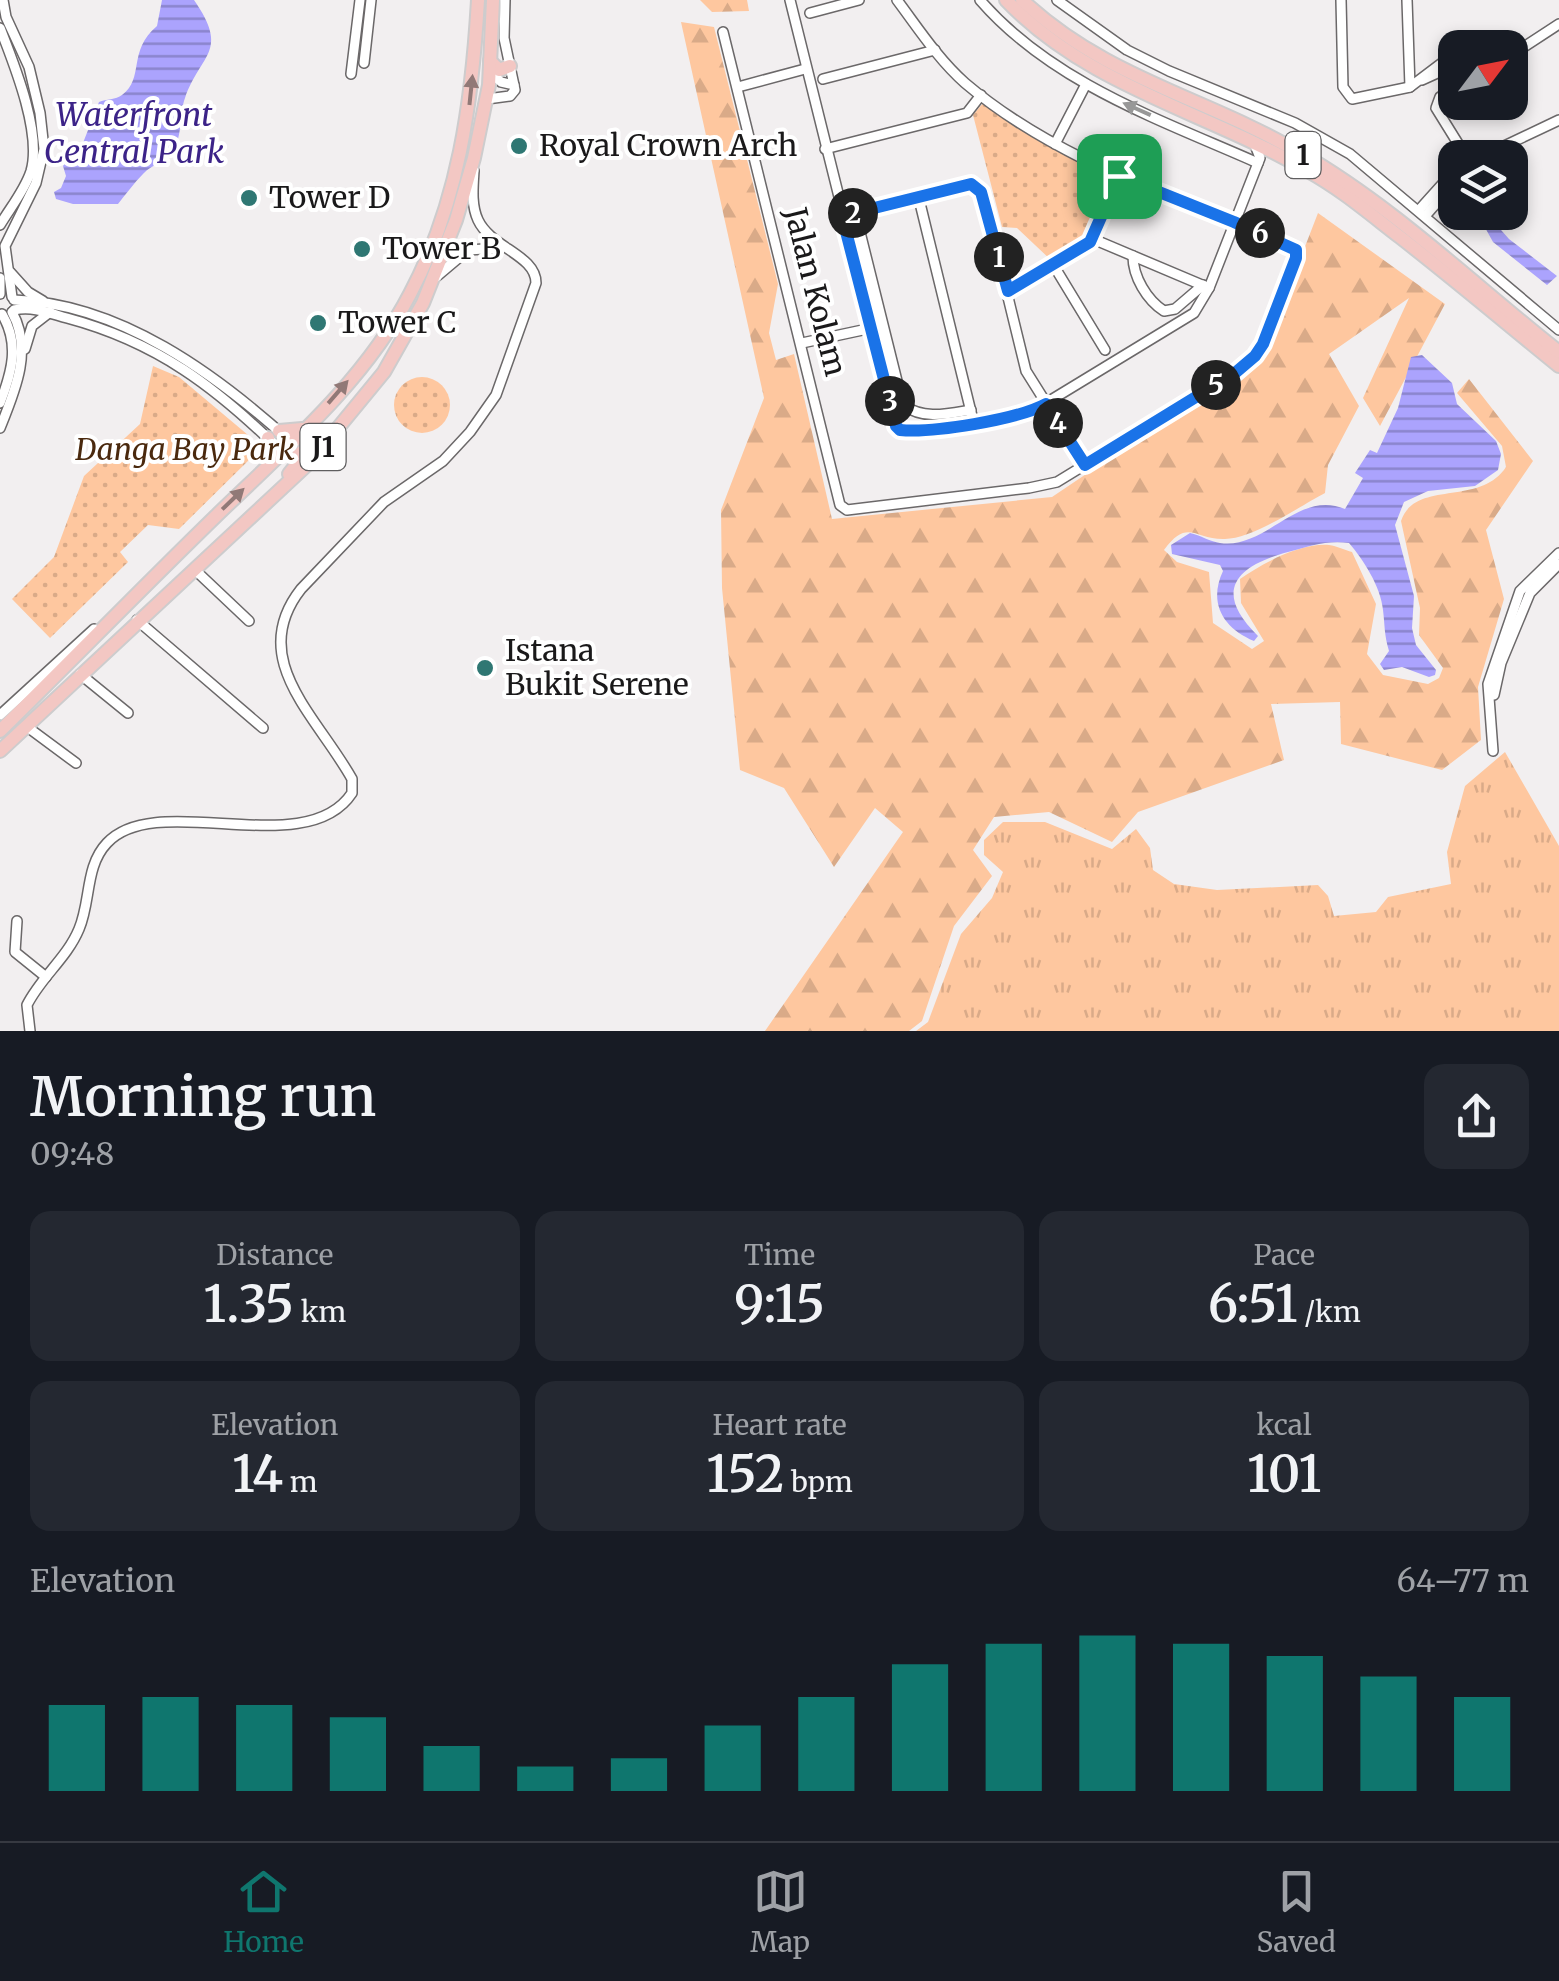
<!DOCTYPE html>
<html lang="en">
<head>
<meta charset="utf-8">
<style>
	body { margin:0; font-family:Merriweather,serif; background:#242831; color:#f1f3f6; height:100vh; display:flex; flex-direction:column; font-size:38px; white-space:nowrap }
	* { box-sizing:border-box; margin:0 }
	p { font-size:32px; color:#9ea1a6 }
	.icon { flex:none; width:55px; height:55px; fill:none; stroke:currentColor; stroke-width:2; stroke-linecap:round; stroke-linejoin:round }
	.map { position:relative; height:1031px; overflow:hidden }
	.sheet { display:flex; flex-direction:column; background:#171b24; flex:1 }
	.sheet>* { flex:none }
	.needle { width:65px; rotate:58deg }
	.buttons { position:absolute; left:1438px; top:30px; display:grid; gap:20px }
	.buttons a { display:grid; place-items:center; width:90px; height:90px; border-radius:20px; background:#171b24; box-shadow:0 5px 15px #0003; font-size:50px }
	.pin { position:absolute; display:grid; place-items:center; width:85px; height:85px; color:#fff; margin:-42px; border-radius:20px; box-shadow:0 5px 15px #0006 }
	.km { position:absolute; width:50px; height:50px; margin:-25px; border-radius:50%; background:#222; color:#fff; font-size:28px; line-height:50px; text-align:center }
	.round { display:grid; place-items:center; flex:none; width:105px; height:105px; border-radius:20px; background:#242831 }
	.overview { display:flex; align-items:center; justify-content:space-between; height:170px; padding:0 30px }
	h1 { font-size:55px; font-weight:600; line-height:75px }
	.figures { display:grid; grid-template-columns:repeat(3,1fr); gap:15px; height:170px; padding:10px 30px }
	.figures div { display:grid; align-content:center; border-radius:20px; background:#242831; text-align:center }
	.figures b { font-size:50px; font-weight:600 }
	.figures small { font-size:28px; font-weight:400 }
	.figures p { font-size:28px }
	.chart { height:280px; padding:20px 30px }
	.chart p { display:flex; justify-content:space-between }
	.chart svg { width:100%; height:180px; margin-top:10px; stroke:#0f766e; stroke-width:6 }
	.menu { display:flex; justify-content:space-around; align-items:center; height:140px; border-top:2px solid #363941; background:#171b24; font-size:28px; color:#9ea1a6 }
	.menu a { display:grid; justify-items:center; gap:5px }
	.menu .active { color:#0f766e }
	.map>svg:first-child { display:block }
	.grass { fill:url(#grass-tufts) }
	.forest { fill:url(#forest-firs) }
	.park { fill:url(#park-dots) }
	.water { fill:url(#water-rules) }
	.lines { fill:none; stroke-linecap:round; stroke-linejoin:round }
	.minor-casing { stroke:#6b6869; stroke-width:12 }
	.highway-casing { stroke:#cdcccd; stroke-width:16 }
	.minor { stroke:#fff; stroke-width:9 }
	.highway { stroke:#f3c7c3; stroke-width:12 }
	.oneway { fill:#917977 }
	.oneway2 { fill:#989898 }
	.route-casing { stroke:#fff; stroke-width:20 }
	.route { stroke:#1a73e8; stroke-width:12 }
	.poi-dot { fill:#2f7773; stroke:#fff; stroke-width:4 }
	.labels { text-anchor:middle; stroke-width:8; stroke-linejoin:round; paint-order:stroke }
	.shield { fill:#fff; stroke:#5f5e5f; stroke-width:2.5 }
	.shield-label { font-size:28px; font-weight:bold; fill:#1a191a }
	.poi-label { font-size:30px; fill:#1a191a; stroke:#fff; text-anchor:start }
	.street-label { font-size:30px; fill:#1a191a; stroke:#fff }
	.park-label { font-size:30px; font-style:italic; fill:#4a290e; stroke:#fff }
	.water-label { font-size:32px; font-style:italic; fill:#3c2388; stroke:#fff }
</style>
</head>
<body>
<div class="map">
<svg width="1559" height="1031" viewBox="0 0 1559 1031">
	<defs>
		<pattern id="grass-tufts" width="24" height="20" patternUnits="userSpaceOnUse" patternTransform="scale(2.5)"><rect width="24" height="20" fill="#fec79f"/><path d="M3 7l-1-3M5 7V3M7 7l1-3M15 17l-1-3M17 17v-4M19 17l1-3" fill="none" stroke="#d9aa88"/></pattern>
		<pattern id="forest-firs" width="22" height="20" patternUnits="userSpaceOnUse" patternTransform="scale(2.5)"><rect width="22" height="20" fill="#fec79f"/><path d="M5 1l3.5 6h-7zM16 11l3.5 6h-7z" fill="#d9aa88"/></pattern>
		<pattern id="park-dots" width="8" height="8" patternUnits="userSpaceOnUse" patternTransform="scale(2.5)"><rect width="8" height="8" fill="#fec79f"/><path d="M2 2h.1M6 6h.1" fill="none" stroke="#d9aa88" stroke-width="1.8" stroke-linecap="round"/></pattern>
		<pattern id="water-rules" width="6" height="5" patternUnits="userSpaceOnUse" patternTransform="scale(2.5)"><rect width="6" height="5" fill="#aba3fd"/><path d="M0 2.5h6" fill="none" stroke="#8a84cc"/></pattern>
	</defs>
	<rect width="100%" height="100%" fill="#f2eff0"/>
	<polygon class="grass" points="1505,752 1559,846 1559,1031 916,1031 928,1022 961,934 992,898 1003,872 984,855 984,840 1003,822 1045,822 1112,849 1136,829 1150,848 1153,870 1174,884 1217,890 1318,885 1328,896 1334,916 1376,912 1388,897 1451,884 1447,852 1465,786"/>
	<g class="forest">
		<polygon points="700,0 747,0 749,11 712,12"/>
		<path d="M681 22 714 27 778 284 769 333 776 360 794 354 832 519 1052 497 1263 355 1318 213 1445 304 1380 426 1363 398 1409 298 1329 354 1359 406 1328 465 1325 493C1300 506 1253 539 1225 539 1195 540 1188 517 1164 550L1177 562 1209 572 1213 623 1252 649 1264 641 1241 603 1240 579C1263 563 1300 543 1329 545 1337 546 1345 550 1352 552L1376 604 1367 654 1383 675 1428 684 1439 678 1443 668 1419 635 1420 608 1401 521C1415 479 1480 507 1506 467L1502 446 1457 393 1469 379 1533 461 1486 530 1504 599 1478 687 1481 740 1442 770 1341 744 1340 702 1271 704 1284 760 1138 812 1112 842 1049 812 994 817 973 850 992 876 954 926 922 1021 909 1031H765L903 832 875 808 834 867 784 788 740 770 722 588 721 510 764 398Z"/>
	</g>
	<g class="park">
		<polygon points="984,102 1050,147 1114,178 1090,239 1053,262 1017,228 1002,227 973,115"/>
		<polygon points="153,366 179,377 248,435 253,456 179,529 148,525 120,552 128,562 50,638 12,599 54,557 84,476 140,424"/>
		<circle cx="422" cy="405" r="28"/>
	</g>
	<g class="water">
		<path d="M162 0H194C230 52 201 53 185 98 179 114 183 135 173 151 166 162 152 164 143 174 134 183 126 194 118 204H73L56 199 54 192 61 188 66 176 63 166 72 153 81 148 99 102C106 99 116 100 122 95 145 78 127 51 157 26Z"/>
		<polygon points="1477,213 1486,213 1509,239 1557,276 1547,285 1493,242"/>
		<path d="M1422 355 1452 383 1457 404 1496 441 1501 454 1498 470 1475 486 1428 491 1404 502 1395 525 1414 596 1412 628 1416 645 1436 670 1435 675 1429 677 1402 667 1384 670 1380 664 1389 651C1384 634 1385 626 1383 610 1381 587 1363 559 1349 543 1327 540 1310 546 1288 552 1236 566 1212 591 1258 636L1254 641C1223 628 1208 603 1223 571L1220 565 1172 554 1171 545 1190 533C1200 535 1211 542 1220 543 1266 550 1298 489 1345 509L1363 478 1355 473 1370 450 1377 453 1398 408 1411 357Z"/>
	</g>
	<g class="lines">
		<g class="minor-casing">
			<g id="minor">
				<polyline points="3,0 6,17 29,67 40,113 44,149 36,183 5,246 12,297"/>
				<polyline points="790,0 896,426 900,430 1028,414 1194,313 1209,288 1260,158 1255,145"/>
				<path d="M980 0C1052 83 1161 120 1258 163"/>
				<polyline points="1057,0 1127,50 1169,71 1295,123 1350,154 1559,330"/>
				<polyline points="1341,0 1343,87 1352,99 1410,87 1455,53"/>
				<polyline points="1407,0 1410,87"/>
				<polyline points="810,13 859,0"/>
				<path d="M0 28C14 64 42 133 31 171 25 190 10 208 0 225"/>
				<path d="M723 32 840 505 847 510 1029 488 1057 482 1235 373 1263 344 1297 254 1292 247C1181 199 1059 163 965 83 938 59 918 28 897 0"/>
				<polyline points="1468,48 1472,48"/>
				<polyline points="1510,56 1559,24"/>
				<polyline points="364,63 371,0"/>
				<polyline points="490,72 501,82 514,85"/>
				<polyline points="351,74 360,0"/>
				<polyline points="823,79 935,50"/>
				<polyline points="1422,80 1455,65"/>
				<polyline points="738,87 805,69"/>
				<polyline points="1455,88 1440,97 1436,108 1467,158"/>
				<polyline points="487,99 510,96 515,90 504,38 505,0"/>
				<polyline points="1055,144 1085,86"/>
				<polyline points="825,149 967,113 981,95"/>
				<polyline points="1479,158 1559,120"/>
				<polyline points="918,195 972,416"/>
				<polyline points="1419,210 1455,170"/>
				<path d="M855 212 903 405C924 420 947 414 971 410"/>
				<polyline points="1426,215 1455,182"/>
				<polyline points="841,216 965,184 977,187 996,248 1026,371 1085,465"/>
				<polyline points="1093,239 1209,288"/>
				<path d="M1133 256C1133 277 1147 300 1164 311L1175 309 1203 285"/>
				<polyline points="1054,266 1105,350"/>
				<polyline points="10,272 28,292 43,301"/>
				<polyline points="436,277 468,250 501,248"/>
				<polyline points="0,278 0,294"/>
				<polyline points="1008,291 1090,243 1119,177"/>
				<path d="M14 300C120 303 217 375 291 442"/>
				<path d="M14 310C33 306 49 313 67 318 157 342 216 387 282 452"/>
				<polyline points="802,343 872,328"/>
				<polyline points="25,349 32,326 50,312"/>
				<path d="M0 403C12 372 20 344 2 314"/>
				<path d="M0 428C15 391 33 350 12 312"/>
				<polyline points="194,569 249,621"/>
				<polyline points="137,620 263,728"/>
				<polyline points="80,674 128,713"/>
				<polyline points="1494,695 1501,663 1530,593 1559,564"/>
				<polyline points="0,715 94,629"/>
				<polyline points="26,726 76,763"/>
				<polyline points="1493,751 1488,684 1520,591 1559,553"/>
				<polyline points="17,921 15,952 46,977"/>
				<path d="M30 1031 27 1005C41 977 67 958 79 929 91 901 85 866 107 843 157 789 306 863 352 793V779C317 716 246 659 301 589L384 502 443 461 470 432 496 395 536 283C536 255 491 248 478 220 471 205 473 187 474 171"/>
			</g>
		</g>
		<g class="highway-casing">
			<g id="highway">
				<path d="M1006 0C1089 87 1207 112 1308 171 1341 189 1370 214 1400 237 1454 279 1506 323 1559 366"/>
				<path d="M1022 0C1106 79 1205 97 1300 153 1394 207 1474 285 1559 352"/>
				<polyline points="490,61 499,70 510,66"/>
				<polyline points="279,431 302,429"/>
				<polyline points="268,438 268,465"/>
				<polyline points="289,474 297,464 298,455 328,431"/>
				<path d="M0 731C72 660 143 587 216 516 285 449 365 381 410 294 459 202 472 102 478 0"/>
				<polyline points="0,751 310,462 384,372 423,303 456,220 474,158 489,85 493,0"/>
			</g>
		</g>
		<use href="#minor" class="minor"/>
		<use href="#highway" class="highway"/>
	</g>
	<defs><path id="oneway-solid" d="M-6-.8H1V-3.2L6.5 0L1 3.2V.8H-6Z" transform="scale(2.5)"/></defs>
	<g class="oneway">
		<use href="#oneway-solid" transform="translate(471 90) rotate(-84)"/>
		<use href="#oneway-solid" transform="translate(338 392) rotate(-49)"/>
		<use href="#oneway-solid" transform="translate(233 499) rotate(-44)"/>
	</g>
	<use class="oneway2" href="#oneway-solid" transform="translate(1137 109) rotate(-156)"/>
	<g class="lines">
		<g class="route-casing">
			<path id="route" d="M1119 176 1234 222 1296 250V258L1263 344 1255 356 1235 373 1085 465 1046 404C1016 420 933 433 900 430L896 426 842 216 971 184 981 192 1008 291 1090 242Z"/>
		</g>
		<use href="#route" class="route"/>
	</g>
	<g class="poi-dot">
		<circle cx="519" cy="146" r="10"/>
		<circle cx="249" cy="198" r="10"/>
		<circle cx="362" cy="249" r="10"/>
		<circle cx="318" cy="323" r="10"/>
		<circle cx="485" cy="668" r="10"/>
	</g>
	<g class="labels">
		<g class="shield">
			<rect x="1285.5" y="132" width="35" height="46" rx="8"/>
			<rect x="300.5" y="424" width="45" height="46" rx="8"/>
		</g>
		<g class="shield-label">
			<text x="1303" y="165">1</text>
			<text x="323" y="457">J1</text>
		</g>
		<g class="poi-label">
			<text x="539" y="156">Royal Crown Arch</text>
			<text x="269" y="208">Tower D</text>
			<text x="382" y="259">Tower B</text>
			<text x="338" y="333">Tower C</text>
			<text x="505" y="661">Istana<tspan x="505" dy="34">Bukit Serene</tspan></text>
		</g>
		<g class="street-label">
			<text transform="translate(815 292) rotate(76)" y="10">Jalan Kolam</text>
		</g>
		<g class="park-label">
			<text x="185" y="460">Danga Bay Park</text>
		</g>
		<g class="water-label">
			<text x="134" y="126">Waterfront<tspan x="134" dy="37">Central Park</tspan></text>
		</g>
	</g>
</svg>
<div class="buttons">
<a><svg class="needle" viewBox="-14 -14 28 28"><path d="M0-13l5 13h-10z" fill="#e53935"/><path d="M0 13l5-13h-10z" fill="#9ea1a6"/></svg></a>
<a><svg class="icon" aria-label="layers" viewBox="0 0 24 24"><path d="M12 4l9 5-9 5-9-5zM3 14l9 5 9-5"/></svg></a>
</div>
<div class="pin" style="left:1119px;top:176px;background:#1e9e55"><svg class="icon" aria-label="arrive" viewBox="0 0 24 24"><path d="M6 21V4h12l-3 4 3 4H6"/></svg></div>
<b class="km" style="left:999px;top:257px">1</b>
<b class="km" style="left:853px;top:213px">2</b>
<b class="km" style="left:890px;top:401px">3</b>
<b class="km" style="left:1058px;top:423px">4</b>
<b class="km" style="left:1216px;top:385px">5</b>
<b class="km" style="left:1260px;top:233px">6</b>
</div>
<section class="sheet">
<div class="overview"><div><h1>Morning run</h1><p>09:48</p></div><a class="round"><svg class="icon" aria-label="share" viewBox="0 0 24 24"><path d="M12 15V3M7 8l5-5 5 5M5 13v7h14v-7"/></svg></a></div>
<div class="figures">
<div><p>Distance</p><b>1.35<small> km</small></b></div>
<div><p>Time</p><b>9:15</b></div>
<div><p>Pace</p><b>6:51<small> /km</small></b></div>
</div>
<div class="figures">
<div><p>Elevation</p><b>14<small> m</small></b></div>
<div><p>Heart rate</p><b>152<small> bpm</small></b></div>
<div><p>kcal</p><b>101</b></div>
</div>
<div class="chart"><p><span>Elevation</span>64–77 m</p>
<svg viewBox="0 0 160 44" preserveAspectRatio="none"><path d="M5 44V23M15 44V21M25 44V23M35 44V26M45 44V33M55 44V38M65 44V36M75 44V28M85 44V21M95 44V13M105 44V8M115 44V6M125 44V8M135 44V11M145 44V16M155 44V21"/></svg>
</div>
</section>
<nav class="menu">
<a class="active"><svg class="icon" aria-label="home" viewBox="0 0 24 24"><path d="M3 11l9-7 9 7M6 9v11h12V9"/></svg>Home</a>
<a><svg class="icon" aria-label="map" viewBox="0 0 24 24"><path d="M3 6l6-2 6 2 6-2v14l-6 2-6-2-6 2zM9 4v14M15 6v14"/></svg>Map</a>
<a><svg class="icon" aria-label="saved" viewBox="0 0 24 24"><path d="M7 4h10v16l-5-4-5 4z"/></svg>Saved</a>
</nav>
</body>
</html>
